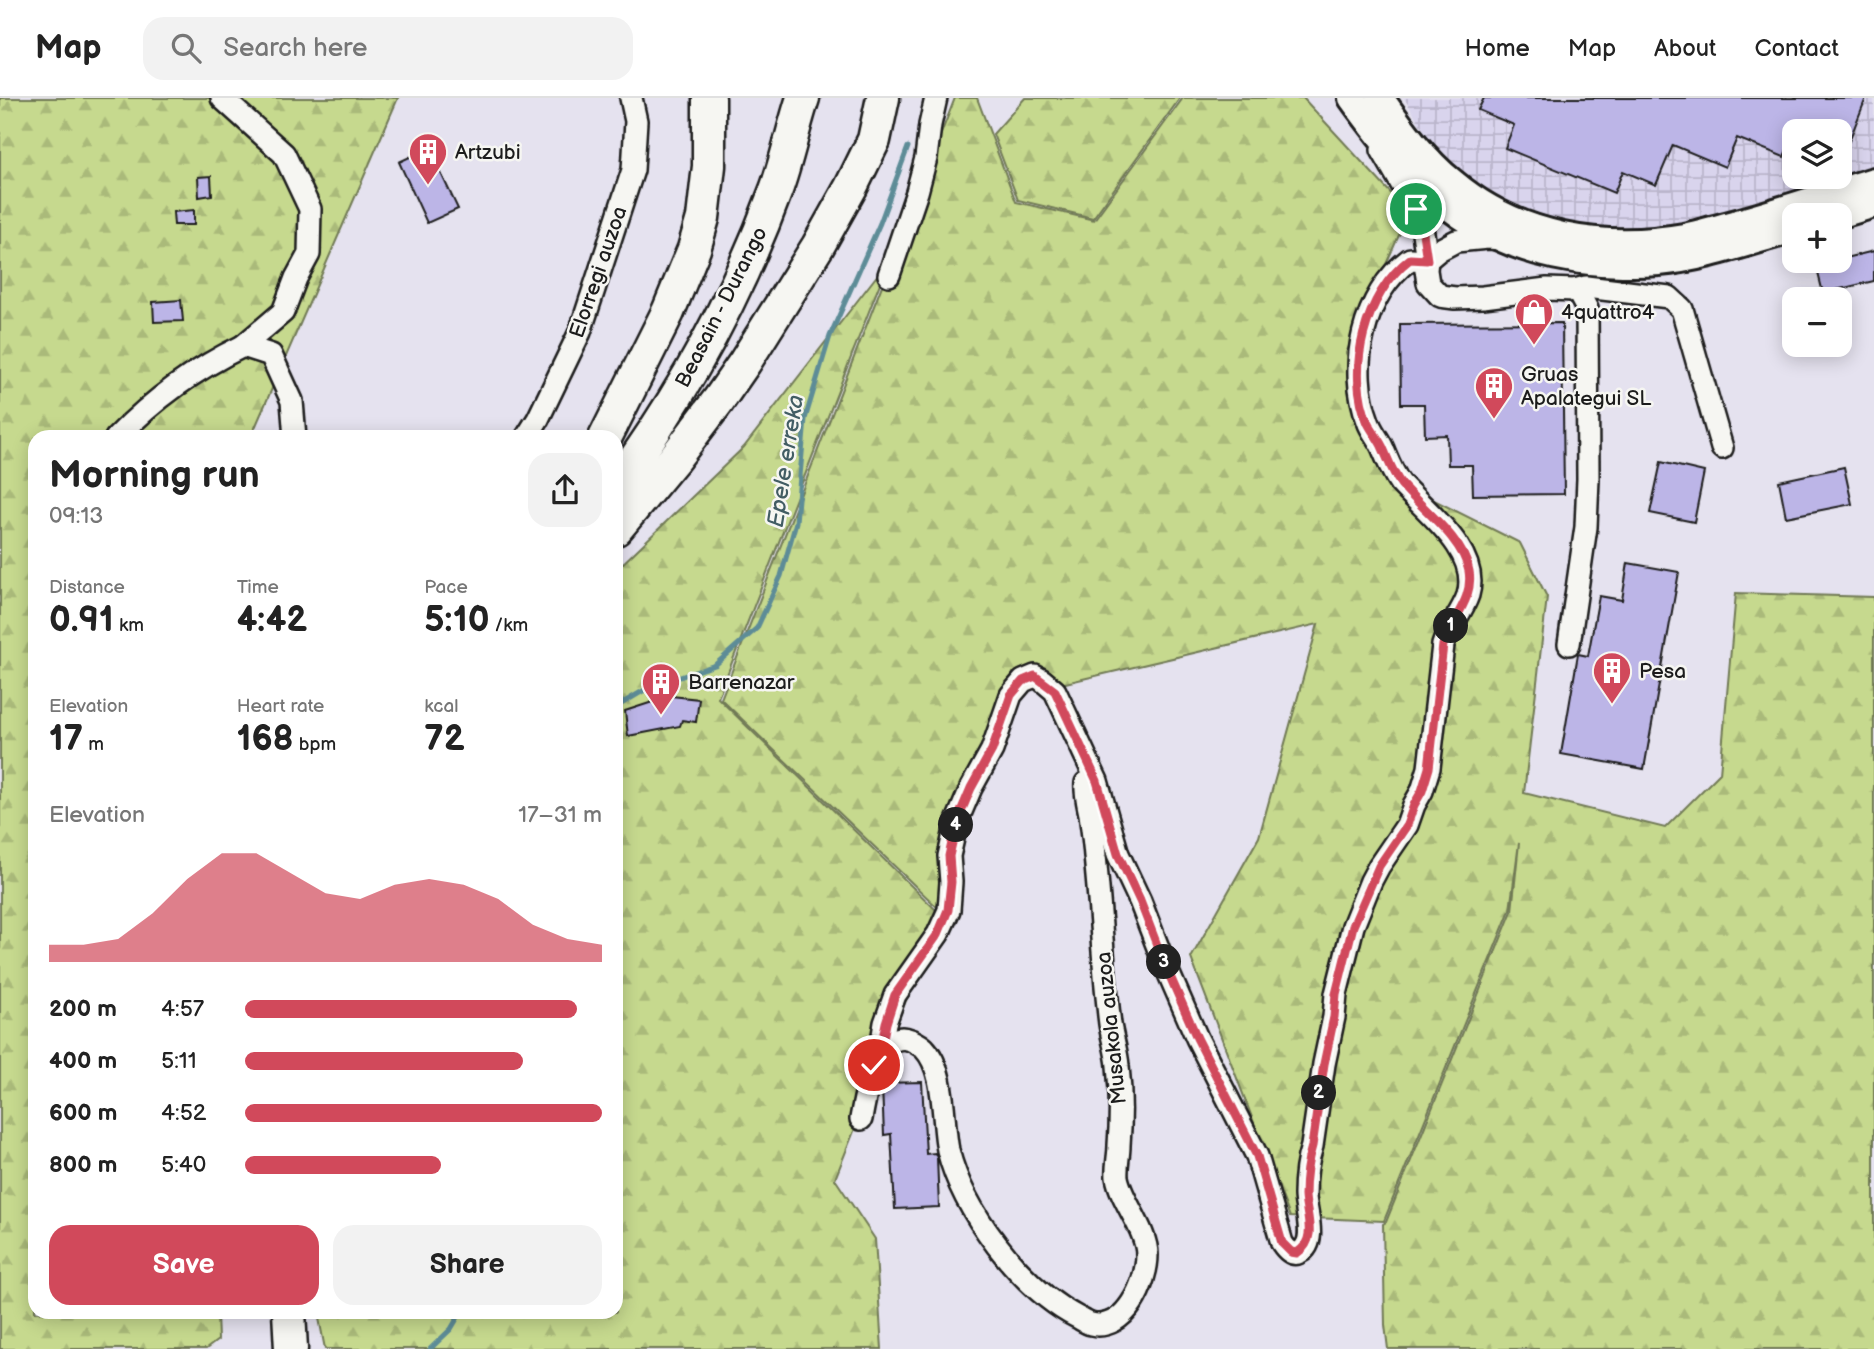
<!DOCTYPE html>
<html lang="en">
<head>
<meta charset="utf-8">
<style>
	body { margin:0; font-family:"Balsamiq Sans",sans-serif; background:#f2f2f2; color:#222; height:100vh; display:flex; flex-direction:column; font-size:26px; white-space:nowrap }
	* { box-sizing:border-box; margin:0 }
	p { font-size:23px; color:#767676 }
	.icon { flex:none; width:38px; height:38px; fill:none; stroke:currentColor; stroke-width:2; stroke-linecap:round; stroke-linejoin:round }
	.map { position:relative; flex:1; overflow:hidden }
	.side { position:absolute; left:28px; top:332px; width:595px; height:889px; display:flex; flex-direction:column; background:#fff; border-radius:21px; box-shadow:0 4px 18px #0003 }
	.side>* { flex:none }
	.buttons { position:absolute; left:1782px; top:21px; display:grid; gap:14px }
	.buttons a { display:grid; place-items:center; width:70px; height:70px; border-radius:14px; background:#fff; box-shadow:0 4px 18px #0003; font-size:35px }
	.pin { position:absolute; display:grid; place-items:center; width:60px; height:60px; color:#fff; margin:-30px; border:4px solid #fff; border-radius:50%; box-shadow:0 2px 7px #0007 }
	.km { position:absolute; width:35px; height:35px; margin:-18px; border-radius:50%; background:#222; color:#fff; font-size:19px; line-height:35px; text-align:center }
	.round { display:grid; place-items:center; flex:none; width:74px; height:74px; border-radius:21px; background:#f2f2f2 }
	.summary { display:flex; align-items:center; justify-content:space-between; height:119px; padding:0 21px }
	h1 { font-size:38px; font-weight:800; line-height:52px }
	.figures { display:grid; grid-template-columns:repeat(3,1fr); gap:10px; height:119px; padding:7px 21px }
	.figures div { display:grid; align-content:center }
	.figures b { font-size:35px; font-weight:800 }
	.figures small { font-size:19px; font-weight:400 }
	.figures p { font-size:19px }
	.chart { height:196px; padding:14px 21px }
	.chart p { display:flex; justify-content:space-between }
	.chart svg { width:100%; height:126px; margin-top:7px; fill:#d1495b; opacity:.7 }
	.cta { display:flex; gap:14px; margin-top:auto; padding:14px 21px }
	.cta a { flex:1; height:80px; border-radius:21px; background:#d1495b; color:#fff; font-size:28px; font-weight:800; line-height:80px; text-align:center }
	.cta a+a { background:#f2f2f2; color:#222 }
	ul { padding:0 21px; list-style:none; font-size:23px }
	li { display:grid; grid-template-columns:112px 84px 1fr; align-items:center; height:52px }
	li i { height:18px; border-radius:9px; background:#d1495b }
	header { display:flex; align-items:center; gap:42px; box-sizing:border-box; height:98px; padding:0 35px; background:#fff; border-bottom:2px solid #e0e0e0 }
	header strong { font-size:33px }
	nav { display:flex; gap:38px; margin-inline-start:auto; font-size:24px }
	.search { width:490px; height:63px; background:#f2f2f2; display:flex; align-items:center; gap:18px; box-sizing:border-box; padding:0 24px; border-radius:21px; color:#767676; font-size:26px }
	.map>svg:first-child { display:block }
	.industrial { fill:url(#industrial-grid); fill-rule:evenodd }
	.forest { fill:url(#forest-firs); stroke:#717a55; stroke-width:2 }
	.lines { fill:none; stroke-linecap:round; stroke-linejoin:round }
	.stream { stroke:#5d8c97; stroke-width:5 }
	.building { fill:#bcb5e7; stroke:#1c1c1c; stroke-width:2 }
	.minor-casing { stroke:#1c1c1c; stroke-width:26 }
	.major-casing { stroke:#1c1c1c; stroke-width:32 }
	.highway-casing { stroke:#1c1c1c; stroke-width:37 }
	.minor { stroke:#f6f6f2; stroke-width:21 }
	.major { stroke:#f6f6f2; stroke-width:26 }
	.highway { stroke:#f6f6f2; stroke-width:32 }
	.route-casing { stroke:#fff; stroke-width:14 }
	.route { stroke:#d1495b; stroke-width:9 }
	.labels { text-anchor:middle; stroke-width:5; stroke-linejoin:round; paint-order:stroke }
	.poi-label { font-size:21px; fill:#1c1c1c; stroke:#f6f6f2; text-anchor:start }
	.street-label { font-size:21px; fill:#1c1c1c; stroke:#f6f6f2 }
	.water-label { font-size:23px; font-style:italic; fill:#425d64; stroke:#f6f6f2 }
</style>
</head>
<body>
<header>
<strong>Map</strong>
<div class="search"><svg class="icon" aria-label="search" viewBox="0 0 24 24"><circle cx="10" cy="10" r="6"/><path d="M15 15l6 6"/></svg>Search here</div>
<nav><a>Home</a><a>Map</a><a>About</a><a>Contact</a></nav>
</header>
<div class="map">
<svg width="1874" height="1251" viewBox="0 0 1874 1251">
	<defs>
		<pattern id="industrial-grid" width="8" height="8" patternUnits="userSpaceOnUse" patternTransform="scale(1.75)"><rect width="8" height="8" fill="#d9d4ed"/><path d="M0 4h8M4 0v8" fill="none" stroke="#bab5cb"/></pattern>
		<pattern id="forest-firs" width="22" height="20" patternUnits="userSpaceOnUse" patternTransform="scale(1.75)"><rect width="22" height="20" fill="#c6d98e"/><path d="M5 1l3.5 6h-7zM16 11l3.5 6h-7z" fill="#aaba7a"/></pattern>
	</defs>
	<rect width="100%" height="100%" fill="#e5e2ef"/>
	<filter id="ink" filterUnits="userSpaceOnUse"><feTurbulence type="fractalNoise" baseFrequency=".0143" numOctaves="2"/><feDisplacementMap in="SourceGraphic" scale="14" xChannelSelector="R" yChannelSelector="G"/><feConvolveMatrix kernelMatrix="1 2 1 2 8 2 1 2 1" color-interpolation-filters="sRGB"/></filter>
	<g filter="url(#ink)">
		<path class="industrial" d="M1404 0H1874V70L1684 124 1623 131 1557 123 1510 104 1470 81 1428 39ZM1794 33H1839V79H1794Z"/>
		<g class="forest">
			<polygon points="0,0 398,0 251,339 35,340 35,1214 217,1215 218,1242 206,1251 0,1251"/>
			<polygon points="955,0 977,0 1016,104 1094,122 1183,0 1303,0 1409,115 1346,255 1408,389 1520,445 1547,499 1524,695 1665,730 1720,675 1736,495 1874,499 1874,1251 1388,1251 1385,1227 1383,1126 1386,1124 1512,813 1519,745 1510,812 1384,1123 1290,1119 1191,860 1259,739 1318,526 1057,587 1013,575 939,811 721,601"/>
			<polygon points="1025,0 1180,0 1093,120 1018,102 993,36"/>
			<polygon points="889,162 718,600 937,813 942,812 835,1081 875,1141 882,1251 325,1251 318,1215 616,1214 616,472 744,349"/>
		</g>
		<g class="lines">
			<g class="stream">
				<polyline points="616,609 648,590 715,567 757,530 781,478 796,424 805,321 830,238 880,125 908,49"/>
				<polyline points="430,1251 451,1231 461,1214"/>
			</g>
		</g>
		<g class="building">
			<polygon points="1484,0 1866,0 1849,43 1839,39 1839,33 1825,33 1799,23 1784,59 1737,40 1725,69 1673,47 1656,87 1623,73 1614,95 1505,50 1514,27 1478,12"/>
			<polygon points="429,50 458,111 427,125 399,64"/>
			<polygon points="211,78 212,97 199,99 198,79"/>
			<polygon points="194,112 194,127 174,127 173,114"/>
			<polygon points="1874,153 1874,183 1823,195 1816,167"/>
			<polygon points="181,202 183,223 154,224 153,204"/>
			<polygon points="1562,225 1564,396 1473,397 1472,367 1448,367 1447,337 1425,338 1424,306 1401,306 1400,226"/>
			<polygon points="1661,364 1704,374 1694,424 1650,415"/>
			<polygon points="1844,369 1852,406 1786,419 1779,383"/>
			<polygon points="1628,465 1679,474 1644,671 1561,656 1578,556 1588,558 1599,498 1622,502"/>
			<polygon points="671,598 699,601 696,624 682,622 680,628 628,638 625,613"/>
			<polygon points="922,984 926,1056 935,1055 937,1060 939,1109 895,1111 891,1036 884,1037 882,988 882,985"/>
		</g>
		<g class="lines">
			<g class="minor-casing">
				<g id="minor">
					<polyline points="222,0 284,56 310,111 309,156 296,180 283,214 243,248"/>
					<polyline points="1382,52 1416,111 1423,135 1427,162 1426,172 1428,185 1440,198 1455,200 1483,199 1547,191 1575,192 1586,189 1669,199 1682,211 1722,350"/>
					<polyline points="889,177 917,94 926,60 930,27 936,0"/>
					<path d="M116 340C153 302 195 271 243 248L271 257 292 303 295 340"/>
					<polyline points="526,340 538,321 580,234 633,72 636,23 631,0"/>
					<polyline points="1569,546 1586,429 1588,381 1587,211 1580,198 1575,192"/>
					<path d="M880 955 885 925 895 897 938 836 949 812 951 784 949 758 957 723 971 690 992 652 1011 597 1023 583 1035 578 1042 582 1055 593 1097 683 1118 756 1140 803 1162 860 1197 940 1257 1058 1282 1145C1286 1151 1292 1158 1300 1154 1318 1144 1305 1112 1305 1097 1305 1080 1307 1063 1312 1048L1324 966 1334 919 1336 896 1353 828 1371 783 1379 768 1407 727 1414 707 1422 693 1429 670 1443 547C1448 529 1462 515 1468 497 1481 453 1426 414 1400 385 1392 374 1388 363 1383 351 1379 341 1371 333 1368 323 1347 269 1363 196 1410 161L1427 162 1439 152 1456 143 1488 140 1502 141"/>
					<path d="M861 1021C865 999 876 928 911 942 915 944 921 947 924 950 946 972 942 1023 948 1052 963 1113 1021 1190 1077 1219 1081 1221 1087 1225 1091 1226 1125 1234 1147 1185 1147 1157 1147 1132 1121 1103 1117 1079 1116 1068 1119 1058 1119 1047 1121 1021 1121 994 1118 968 1117 954 1112 940 1110 926 1103 871 1101 814 1095 758 1094 744 1092 730 1090 716 1088 706 1085 695 1086 685"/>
				</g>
			</g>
			<g class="major-casing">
				<g id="major">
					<path d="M1352 0C1417 90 1474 151 1590 163 1612 165 1636 166 1659 164 1705 160 1750 143 1794 131"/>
					<path d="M1380 0C1401 30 1424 62 1453 85 1518 140 1603 153 1684 139 1698 136 1712 132 1726 128 1776 115 1825 98 1874 83"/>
					<polyline points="1838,117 1874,106"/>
				</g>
			</g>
			<g class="highway-casing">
				<g id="highway">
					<polyline points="605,340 668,214 694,151 703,120 709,68 709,0"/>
					<path d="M616 388C683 297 737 198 776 92 787 62 793 30 803 0"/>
					<polyline points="616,431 674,361 718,303 745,264 818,148 851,89 874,42 883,0"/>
					<polyline points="289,1214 291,1251"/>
				</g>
			</g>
			<use href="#minor" class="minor"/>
			<use href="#major" class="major"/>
			<use href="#highway" class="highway"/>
		</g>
	</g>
	<g class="lines" filter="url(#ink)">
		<g class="route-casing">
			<path id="route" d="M874 967 880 955 886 925 895 897 938 836 948 812 951 784 949 758 957 723 971 690 992 652 1011 597 1023 583 1035 578 1055 593 1097 683 1118 756 1140 803 1162 860 1197 940 1257 1058 1282 1145 1291 1154 1297 1155C1318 1142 1306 1117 1305 1098 1305 1081 1307 1064 1312 1048L1324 966 1334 919 1336 896 1353 828 1379 768 1407 727 1414 707 1422 693 1429 670 1443 547C1451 521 1474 502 1469 473 1463 440 1422 411 1401 386 1392 374 1388 361 1382 348 1378 340 1372 333 1368 325 1345 273 1365 195 1410 161L1427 162 1423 135 1416 111"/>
		</g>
		<use href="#route" class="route"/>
	</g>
	<defs>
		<g id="building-pin" transform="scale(2.0125)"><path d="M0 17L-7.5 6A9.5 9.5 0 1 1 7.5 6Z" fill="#d1495b" stroke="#f6f6f2"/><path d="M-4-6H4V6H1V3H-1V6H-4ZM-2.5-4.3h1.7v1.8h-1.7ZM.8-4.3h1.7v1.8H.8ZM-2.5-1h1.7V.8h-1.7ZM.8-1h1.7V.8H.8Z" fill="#fff"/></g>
		<g id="shop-pin" transform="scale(2.0125)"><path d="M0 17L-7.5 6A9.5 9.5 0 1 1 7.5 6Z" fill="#d1495b" stroke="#f6f6f2"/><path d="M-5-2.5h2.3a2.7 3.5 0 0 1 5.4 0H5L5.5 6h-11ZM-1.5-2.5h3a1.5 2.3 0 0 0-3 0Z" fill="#fff"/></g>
	</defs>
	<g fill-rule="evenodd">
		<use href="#building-pin" x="428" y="54"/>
		<use href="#shop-pin" x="1534" y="214"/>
		<use href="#building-pin" x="1494" y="288"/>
		<use href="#building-pin" x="1612" y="573"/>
		<use href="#building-pin" x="661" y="584"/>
	</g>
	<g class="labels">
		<g class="poi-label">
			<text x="455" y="61">Artzubi</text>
			<text x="1561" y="221">4quattro4</text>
			<text x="1521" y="283">Gruas<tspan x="1521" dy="24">Apalategui SL</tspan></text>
			<text x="1639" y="580">Pesa</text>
			<text x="688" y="591">Barrenazar</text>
		</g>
		<g class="street-label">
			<text transform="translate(598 174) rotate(-71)" y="7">Elorregi auzoa</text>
			<text transform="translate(721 209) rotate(-63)" y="7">Beasain - Durango</text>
			<text transform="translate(1111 930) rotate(-96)" y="7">Musakola auzoa</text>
		</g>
		<g class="water-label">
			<text transform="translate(785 363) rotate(-81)" y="8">Epele erreka</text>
		</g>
	</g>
</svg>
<div class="buttons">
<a><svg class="icon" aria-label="layers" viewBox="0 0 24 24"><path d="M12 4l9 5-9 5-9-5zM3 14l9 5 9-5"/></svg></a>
<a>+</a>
<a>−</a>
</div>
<div class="pin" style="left:1416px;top:111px;background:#1e9e55"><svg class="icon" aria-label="arrive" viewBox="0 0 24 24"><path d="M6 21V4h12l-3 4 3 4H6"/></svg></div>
<div class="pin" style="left:874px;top:967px;background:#d93025"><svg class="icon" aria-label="check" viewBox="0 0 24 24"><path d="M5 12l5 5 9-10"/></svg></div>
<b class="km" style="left:1451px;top:528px">1</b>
<b class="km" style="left:1319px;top:995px">2</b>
<b class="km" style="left:1164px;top:864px">3</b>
<b class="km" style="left:956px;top:727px">4</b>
<section class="side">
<div class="summary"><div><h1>Morning run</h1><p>09:13</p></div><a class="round"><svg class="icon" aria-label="share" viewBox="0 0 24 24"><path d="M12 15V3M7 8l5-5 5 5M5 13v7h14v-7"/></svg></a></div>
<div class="figures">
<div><p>Distance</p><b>0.91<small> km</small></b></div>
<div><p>Time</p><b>4:42</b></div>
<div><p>Pace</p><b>5:10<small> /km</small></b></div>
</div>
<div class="figures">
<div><p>Elevation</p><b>17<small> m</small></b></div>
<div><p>Heart rate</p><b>168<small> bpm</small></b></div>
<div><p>kcal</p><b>72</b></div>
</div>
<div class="chart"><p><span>Elevation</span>17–31 m</p>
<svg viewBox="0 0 160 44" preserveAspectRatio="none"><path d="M0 44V38L10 38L20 36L30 27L40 15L50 6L60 6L70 13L80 20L90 22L100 17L110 15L120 17L130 22L140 31L150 36L160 38V44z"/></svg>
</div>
<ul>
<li><b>200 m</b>4:57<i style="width:93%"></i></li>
<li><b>400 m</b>5:11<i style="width:78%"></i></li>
<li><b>600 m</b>4:52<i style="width:100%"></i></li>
<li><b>800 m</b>5:40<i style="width:55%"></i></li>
</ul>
<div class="cta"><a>Save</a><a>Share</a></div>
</section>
</div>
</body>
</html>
